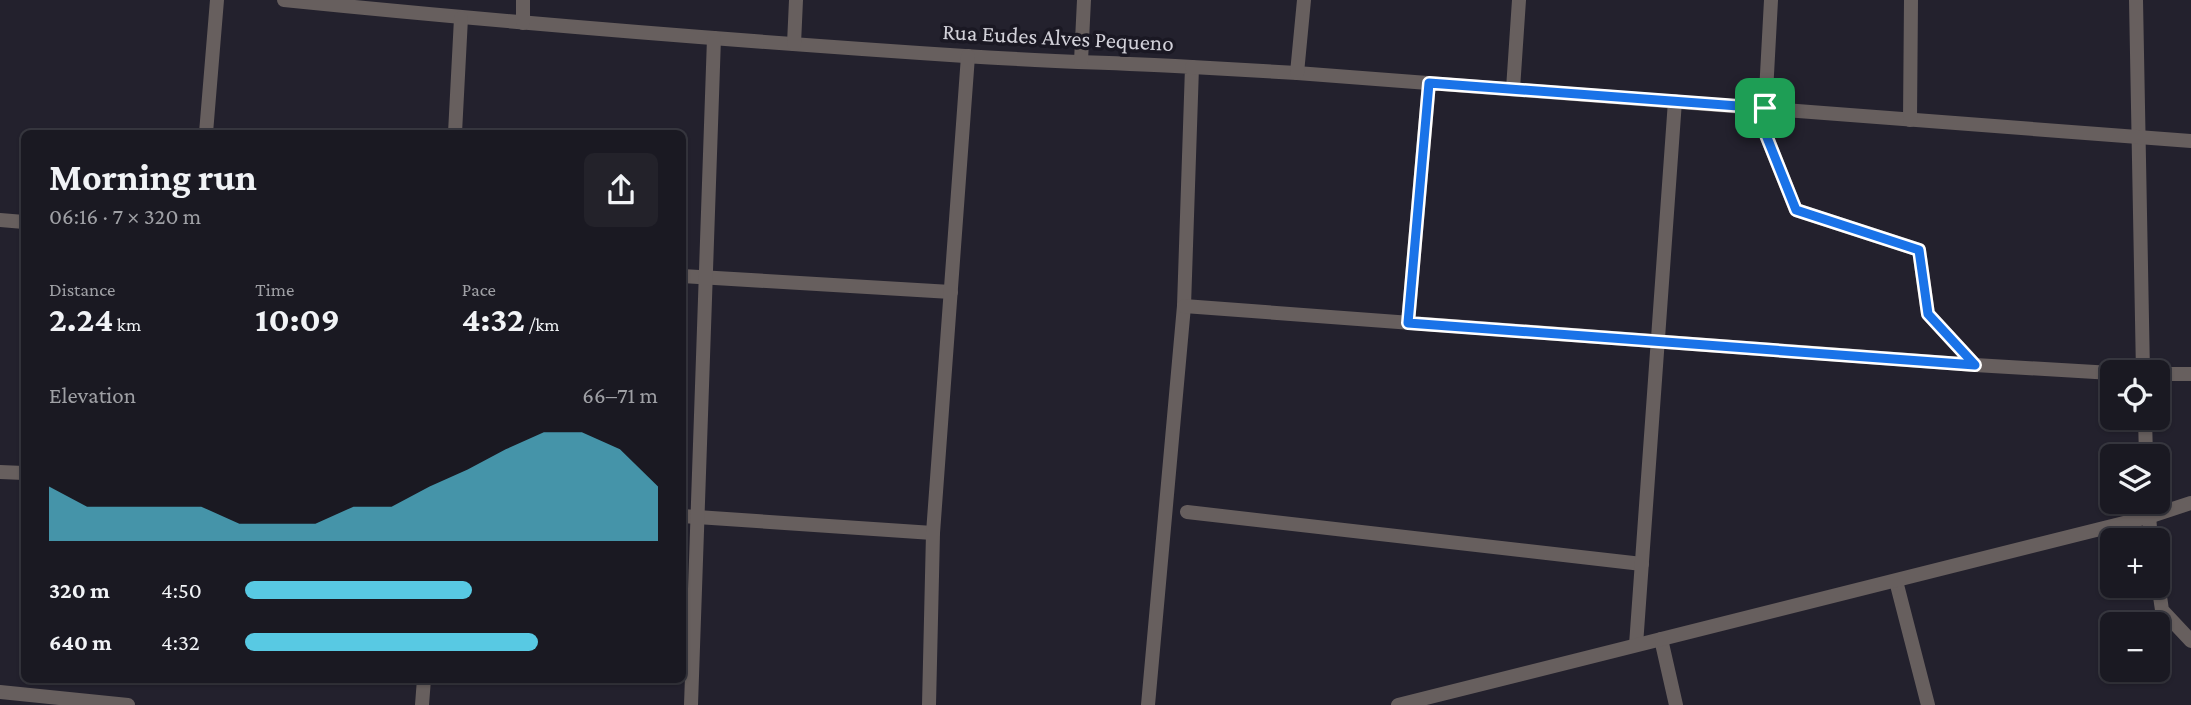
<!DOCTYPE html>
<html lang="en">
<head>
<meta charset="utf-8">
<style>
	body { margin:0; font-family:"Crimson Pro",serif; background:#23222a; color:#f1f3f6; height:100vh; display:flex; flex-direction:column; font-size:26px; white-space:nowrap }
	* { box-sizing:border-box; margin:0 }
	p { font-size:23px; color:#9fa0a5 }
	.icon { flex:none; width:38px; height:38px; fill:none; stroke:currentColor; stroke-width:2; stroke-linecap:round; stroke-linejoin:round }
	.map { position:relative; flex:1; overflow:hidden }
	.drawer { position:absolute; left:21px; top:130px; width:665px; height:553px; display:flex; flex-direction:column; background:#1a1922; border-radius:10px; box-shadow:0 2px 5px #0004,0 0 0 2px #383840 }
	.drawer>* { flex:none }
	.buttons { position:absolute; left:2100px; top:360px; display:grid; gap:14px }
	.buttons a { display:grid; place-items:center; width:70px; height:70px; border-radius:10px; background:#1a1922; box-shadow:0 2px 5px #0004,0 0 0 2px #383840; font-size:35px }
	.pin { position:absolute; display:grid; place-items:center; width:60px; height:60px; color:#fff; margin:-30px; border-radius:14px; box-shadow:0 4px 10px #0006 }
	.round { display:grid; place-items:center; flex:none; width:74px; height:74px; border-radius:10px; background:#23222a }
	.summary { display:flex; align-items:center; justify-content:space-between; height:119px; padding:0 28px }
	h1 { font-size:38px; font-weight:700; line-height:52px }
	.figures { display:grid; grid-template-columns:repeat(3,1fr); gap:10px; height:119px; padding:7px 28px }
	.figures div { display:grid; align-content:center }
	.figures b { font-size:35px; font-weight:700 }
	.figures small { font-size:19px; font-weight:400 }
	.figures p { font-size:19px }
	.chart { height:196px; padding:14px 28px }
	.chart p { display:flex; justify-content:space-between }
	.chart svg { width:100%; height:126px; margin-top:7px; fill:#58c9e3; opacity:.7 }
	ul { padding:0 28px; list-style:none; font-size:23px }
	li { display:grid; grid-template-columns:112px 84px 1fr; align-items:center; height:52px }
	li i { height:18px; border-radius:9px; background:#58c9e3 }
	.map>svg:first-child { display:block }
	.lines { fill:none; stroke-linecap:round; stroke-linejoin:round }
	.minor { stroke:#675f5e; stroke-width:14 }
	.route-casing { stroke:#fff; stroke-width:14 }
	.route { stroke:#1a73e8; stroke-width:9 }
	.labels { text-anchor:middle; stroke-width:7; stroke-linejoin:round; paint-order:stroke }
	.street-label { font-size:23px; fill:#d2d1d9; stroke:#1a1823 }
</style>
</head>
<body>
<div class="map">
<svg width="2191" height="705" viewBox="0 0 2191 705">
	<rect width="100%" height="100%" fill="#23212d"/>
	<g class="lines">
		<g class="minor">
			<path d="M284 0C511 23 738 41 965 56 1041 61 1116 63 1192 67L1184 306 1148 705"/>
			<polyline points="523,0 523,23"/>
			<polyline points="1771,0 1764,130 1796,210 1919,250 1928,314 1975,365 2112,373"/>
			<polyline points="2136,0 2143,373"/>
			<polyline points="794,44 796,0"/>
			<polyline points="1081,61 1084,0"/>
			<polyline points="1192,67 1297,73 2191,141"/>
			<polyline points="1297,73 1304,0"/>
			<polyline points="1513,89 1519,0"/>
			<polyline points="1910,120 1911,0"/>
			<polyline points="206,133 217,0"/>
			<polyline points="455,133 461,18"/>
			<polyline points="0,220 24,222"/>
			<polyline points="682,276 951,292"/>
			<polyline points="1184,306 1975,365"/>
			<polyline points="1408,323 1429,83"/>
			<polyline points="2158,374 2191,374"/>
			<polyline points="2145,418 2146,457"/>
			<polyline points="0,472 24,473"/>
			<polyline points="2148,502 2151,541"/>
			<polyline points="1187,512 1642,564"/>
			<polyline points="682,516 933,533"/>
			<polyline points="1896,581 1928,705"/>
			<polyline points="2158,583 2162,610 2191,641"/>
			<polyline points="1661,639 1676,705"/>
			<polyline points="1636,645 1675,101"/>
			<polyline points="0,692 128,705"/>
			<polyline points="422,705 424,679"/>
			<polyline points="691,705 714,38"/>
			<polyline points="929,705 933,533 968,56"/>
			<polyline points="1398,705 2148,517 2191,503"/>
		</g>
	</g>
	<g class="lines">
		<g class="route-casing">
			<polygon id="route" points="1429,83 1765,108 1764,130 1796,210 1919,250 1928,314 1975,365 1408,323"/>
		</g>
		<use href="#route" class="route"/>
	</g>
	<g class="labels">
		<g class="street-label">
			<text transform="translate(1058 37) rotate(3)" y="8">Rua Eudes Alves Pequeno</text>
		</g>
	</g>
</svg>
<div class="buttons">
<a><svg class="icon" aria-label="locate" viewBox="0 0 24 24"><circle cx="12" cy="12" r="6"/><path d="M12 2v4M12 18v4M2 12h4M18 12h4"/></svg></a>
<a><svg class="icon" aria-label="layers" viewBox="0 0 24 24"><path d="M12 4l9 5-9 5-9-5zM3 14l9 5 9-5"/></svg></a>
<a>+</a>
<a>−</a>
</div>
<div class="pin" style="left:1765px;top:108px;background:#1e9e55"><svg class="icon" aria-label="arrive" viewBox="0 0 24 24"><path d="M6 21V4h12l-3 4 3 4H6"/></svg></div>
<section class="drawer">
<div class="summary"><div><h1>Morning run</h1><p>06:16 · 7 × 320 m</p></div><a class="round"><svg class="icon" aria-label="share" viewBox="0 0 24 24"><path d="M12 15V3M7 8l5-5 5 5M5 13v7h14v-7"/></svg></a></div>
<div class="figures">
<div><p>Distance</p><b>2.24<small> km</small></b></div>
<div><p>Time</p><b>10:09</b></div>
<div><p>Pace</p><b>4:32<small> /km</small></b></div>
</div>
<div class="chart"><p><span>Elevation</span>66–71 m</p>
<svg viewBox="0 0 160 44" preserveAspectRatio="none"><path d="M0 44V25L10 32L20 32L30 32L40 32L50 38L60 38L70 38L80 32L90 32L100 25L110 19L120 12L130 6L140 6L150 12L160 25V44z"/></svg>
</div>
<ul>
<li><b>320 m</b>4:50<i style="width:55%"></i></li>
<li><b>640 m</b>4:32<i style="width:71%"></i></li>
</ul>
</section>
</div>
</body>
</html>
